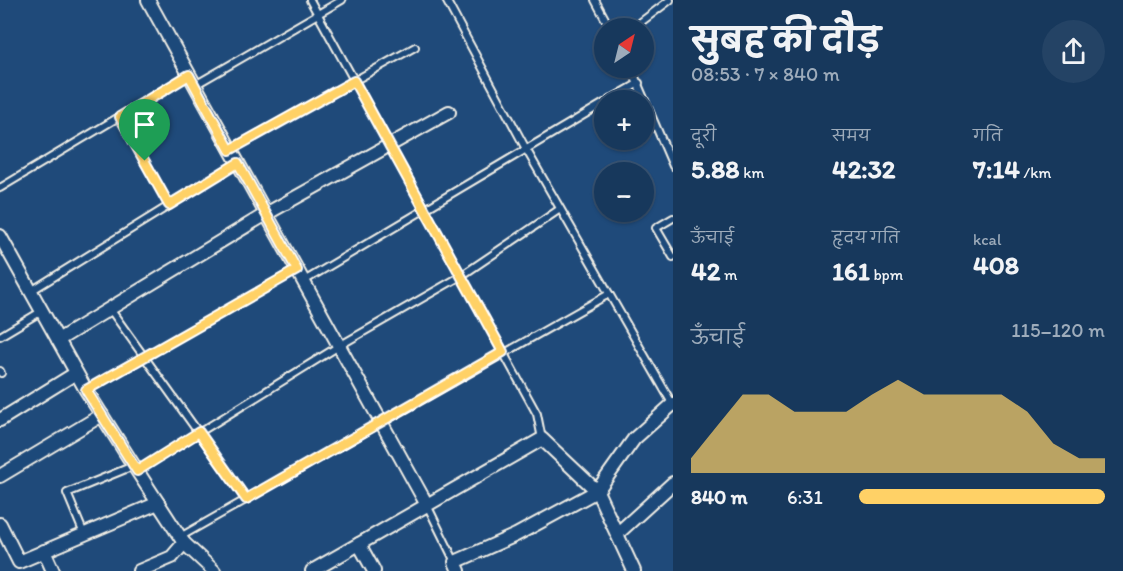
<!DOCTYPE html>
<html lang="hi">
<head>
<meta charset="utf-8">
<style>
	body { margin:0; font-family:Itim,"Playpen Sans Deva",sans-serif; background:#244365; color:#f1f3f6; height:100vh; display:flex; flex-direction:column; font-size:22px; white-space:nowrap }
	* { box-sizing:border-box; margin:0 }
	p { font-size:20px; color:#9eacbb }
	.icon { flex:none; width:33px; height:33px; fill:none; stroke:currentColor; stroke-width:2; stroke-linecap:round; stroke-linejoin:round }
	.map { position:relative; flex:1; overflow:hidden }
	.side { display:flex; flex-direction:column; background:#17385c; width:450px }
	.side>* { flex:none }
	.needle { width:39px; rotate:35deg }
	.tools { position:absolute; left:594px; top:18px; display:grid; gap:12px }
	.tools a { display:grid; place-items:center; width:60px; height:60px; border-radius:50%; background:#17385c; box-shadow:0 2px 4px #0004,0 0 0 2px #365272; font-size:30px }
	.pin { position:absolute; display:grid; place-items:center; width:51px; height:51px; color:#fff; margin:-62px -26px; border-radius:50% 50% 50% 0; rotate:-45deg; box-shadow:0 0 6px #0007 }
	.pin .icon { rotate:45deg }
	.round { display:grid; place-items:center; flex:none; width:63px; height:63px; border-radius:32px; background:#244365 }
	.overview { display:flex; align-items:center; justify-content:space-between; height:102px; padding:0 18px }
	h1 { font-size:33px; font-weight:700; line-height:45px }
	.metrics { display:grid; grid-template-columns:repeat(3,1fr); gap:9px; height:102px; padding:6px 18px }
	.metrics div { display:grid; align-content:center }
	.metrics b { font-size:26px; font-weight:700 }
	.metrics small { font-size:16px; font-weight:400 }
	.metrics p { font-size:16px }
	.chart { height:168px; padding:12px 18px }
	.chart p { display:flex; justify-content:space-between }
	.chart svg { width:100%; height:108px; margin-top:6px; fill:#ffd166; opacity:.7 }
	ul { padding:0 18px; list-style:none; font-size:20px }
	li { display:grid; grid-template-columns:96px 72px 1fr; align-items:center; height:45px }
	li i { height:15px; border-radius:8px; background:#ffd166 }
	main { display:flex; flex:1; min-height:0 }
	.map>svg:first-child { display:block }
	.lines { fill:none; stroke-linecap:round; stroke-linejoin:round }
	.lane-casing { stroke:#f4f1e8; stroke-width:10 }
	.street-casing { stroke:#f4f1e8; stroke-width:16 }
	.lane { stroke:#1f4a7a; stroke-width:6 }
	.street { stroke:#1f4a7a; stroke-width:12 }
	.route-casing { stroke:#fff; stroke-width:12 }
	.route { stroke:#ffd166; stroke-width:8 }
</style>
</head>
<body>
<main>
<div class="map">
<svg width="673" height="571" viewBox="0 0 673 571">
	<rect width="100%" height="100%" fill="#1f4a7a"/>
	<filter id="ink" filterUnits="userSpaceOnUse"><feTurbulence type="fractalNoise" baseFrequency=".0167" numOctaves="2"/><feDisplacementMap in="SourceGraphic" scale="12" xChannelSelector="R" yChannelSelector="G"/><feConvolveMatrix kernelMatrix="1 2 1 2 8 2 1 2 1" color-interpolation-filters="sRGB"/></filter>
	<g filter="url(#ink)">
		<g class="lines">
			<g class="lane-casing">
				<g id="lane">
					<polyline points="310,0 537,414 542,439"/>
					<polyline points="446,0 526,149 673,405"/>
					<polyline points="595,0 610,28"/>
					<polyline points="633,28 670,0"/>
					<polyline points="631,68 673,166"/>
					<polyline points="195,85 342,0"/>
					<polyline points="609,100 639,83"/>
					<polyline points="120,117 169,205"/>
					<polyline points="230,150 415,47"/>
					<polyline points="0,188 189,75"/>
					<polyline points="673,218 656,228 673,257"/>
					<polyline points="304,281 604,103"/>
					<polyline points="31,291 238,163"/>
					<polyline points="110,309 246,499"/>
					<polyline points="0,336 42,311"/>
					<polyline points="0,371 1,373"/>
					<polyline points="87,390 297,270"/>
					<polyline points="137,471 339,346 461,276 560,209"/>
					<polyline points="427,505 455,562"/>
					<polyline points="84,534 67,493 133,466"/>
					<polyline points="180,537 609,294"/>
				</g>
			</g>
			<g class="street-casing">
				<g id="street">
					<polyline points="148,0 427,505"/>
					<polyline points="0,236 86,390 134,466 184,543 214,571"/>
					<polyline points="58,340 266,214 449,112"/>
					<polyline points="0,420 76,373"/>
					<polyline points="0,476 102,415"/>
					<polyline points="0,524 19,562 158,503"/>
					<polyline points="617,534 673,483"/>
					<polyline points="359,544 374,571"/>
					<polyline points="44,551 53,571"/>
					<polyline points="139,571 172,557 184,543"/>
					<polyline points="312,571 542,439 597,491 634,571"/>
					<polyline points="459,571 455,562 516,535 597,491 634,439 673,404"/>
				</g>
			</g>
			<use href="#lane" class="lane"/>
			<use href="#street" class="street"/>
		</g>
	</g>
	<g class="lines" filter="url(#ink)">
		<g class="route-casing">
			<polygon id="route" points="189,75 230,150 354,81 503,352 246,499 199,432 137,471 86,390 297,270 238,163 169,205 120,117"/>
		</g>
		<use href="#route" class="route"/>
	</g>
</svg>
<div class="tools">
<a><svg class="needle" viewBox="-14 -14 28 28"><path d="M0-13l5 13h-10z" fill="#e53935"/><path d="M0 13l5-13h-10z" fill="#9eacbb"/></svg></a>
<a>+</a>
<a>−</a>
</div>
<div class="pin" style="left:145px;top:161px;background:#1e9e55"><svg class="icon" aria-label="arrive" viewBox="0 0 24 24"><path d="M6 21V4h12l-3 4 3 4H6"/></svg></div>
</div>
<section class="side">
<div class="overview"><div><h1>सुबह की दौड़</h1><p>08:53 · 7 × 840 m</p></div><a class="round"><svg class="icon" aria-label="share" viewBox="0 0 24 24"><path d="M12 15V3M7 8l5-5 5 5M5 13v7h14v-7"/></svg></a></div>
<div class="metrics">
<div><p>दूरी</p><b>5.88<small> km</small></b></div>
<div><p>समय</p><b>42:32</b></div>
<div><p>गति</p><b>7:14<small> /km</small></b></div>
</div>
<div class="metrics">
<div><p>ऊँचाई</p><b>42<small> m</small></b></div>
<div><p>हृदय गति</p><b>161<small> bpm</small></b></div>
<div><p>kcal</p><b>408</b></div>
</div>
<div class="chart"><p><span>ऊँचाई</span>115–120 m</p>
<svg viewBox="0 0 160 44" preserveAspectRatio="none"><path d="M0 44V38L10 25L20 12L30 12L40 19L50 19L60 19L70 12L80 6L90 12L100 12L110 12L120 12L130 19L140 32L150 38L160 38V44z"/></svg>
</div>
<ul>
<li><b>840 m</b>6:31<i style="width:100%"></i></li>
</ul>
</section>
</main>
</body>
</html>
